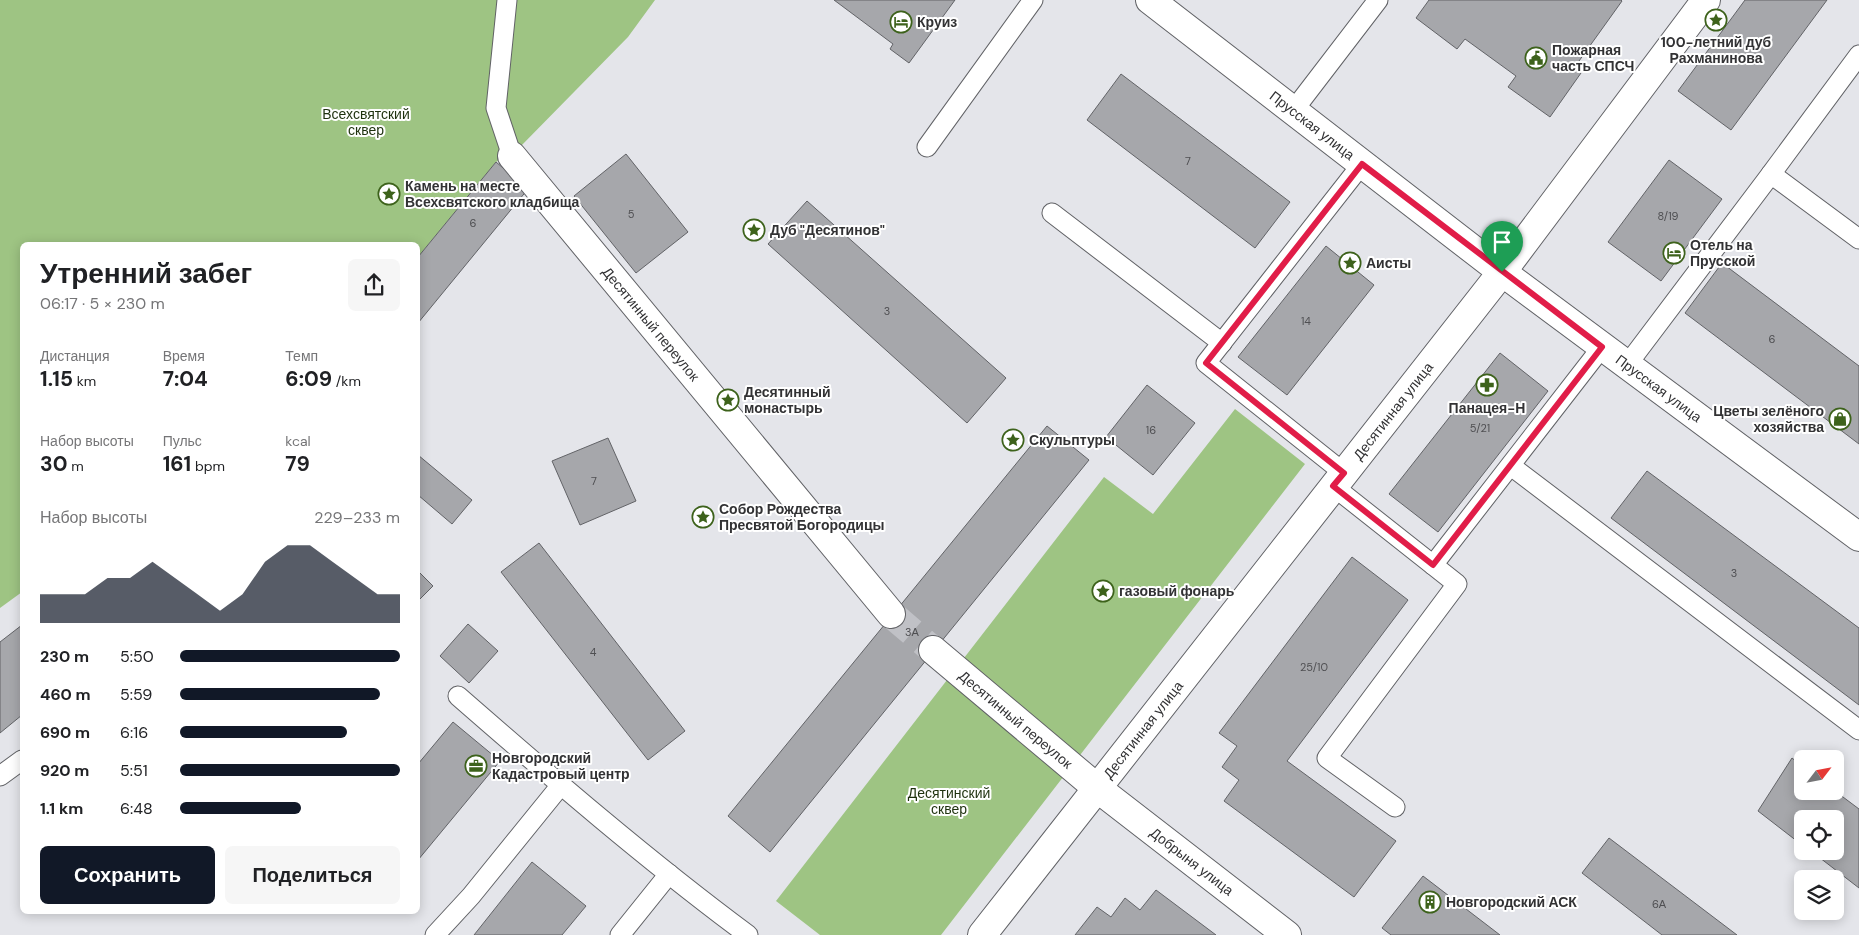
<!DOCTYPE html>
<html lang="ru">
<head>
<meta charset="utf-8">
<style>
	body { margin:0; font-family:"DM Sans",sans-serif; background:#f6f6f6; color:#202124; height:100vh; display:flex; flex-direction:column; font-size:19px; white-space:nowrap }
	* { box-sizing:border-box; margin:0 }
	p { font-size:16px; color:#757577 }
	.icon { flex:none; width:28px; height:28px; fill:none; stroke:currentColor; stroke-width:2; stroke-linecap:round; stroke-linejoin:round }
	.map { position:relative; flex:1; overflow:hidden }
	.drawer { position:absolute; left:20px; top:242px; width:400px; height:672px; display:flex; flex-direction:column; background:#fff; border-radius:8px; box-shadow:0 2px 12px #0003 }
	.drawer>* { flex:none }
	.needle { width:32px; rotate:58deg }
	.controls { position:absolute; left:1794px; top:750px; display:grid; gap:10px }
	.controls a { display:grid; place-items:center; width:50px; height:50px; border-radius:8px; background:#fff; box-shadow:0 2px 12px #0003; font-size:25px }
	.pin { position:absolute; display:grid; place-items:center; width:42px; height:42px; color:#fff; margin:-51px -21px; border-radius:50% 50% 50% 0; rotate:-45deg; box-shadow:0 0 5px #0007 }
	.pin .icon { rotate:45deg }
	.round { display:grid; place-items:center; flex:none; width:52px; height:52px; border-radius:8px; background:#f6f6f6 }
	.overview { display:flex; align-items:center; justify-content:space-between; height:85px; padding:0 20px }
	h1 { font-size:28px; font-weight:700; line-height:38px }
	.metrics { display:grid; grid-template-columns:repeat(3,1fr); gap:8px; height:85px; padding:5px 20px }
	.metrics div { display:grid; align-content:center }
	.metrics b { font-size:21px; font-weight:700 }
	.metrics small { font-size:14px; font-weight:400 }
	.metrics p { font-size:14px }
	.chart { height:140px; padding:10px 20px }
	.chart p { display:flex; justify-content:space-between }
	.chart svg { width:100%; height:90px; margin-top:5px; fill:#111827; opacity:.7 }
	.action { display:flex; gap:10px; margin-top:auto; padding:10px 20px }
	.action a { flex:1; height:58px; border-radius:8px; background:#111827; color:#fff; font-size:20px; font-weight:700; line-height:58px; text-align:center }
	.action a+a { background:#f6f6f6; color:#202124 }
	ul { padding:0 20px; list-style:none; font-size:16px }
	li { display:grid; grid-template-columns:80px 60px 1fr; align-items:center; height:38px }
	li i { height:12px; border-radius:6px; background:#111827 }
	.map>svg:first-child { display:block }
	.green { fill:#9ec483 }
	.building { fill:#a6a7ab; stroke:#626367 }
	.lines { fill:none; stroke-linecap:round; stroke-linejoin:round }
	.pedestrian-tunnel { stroke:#c0c1c6; stroke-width:28; stroke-dasharray:28 14; stroke-linecap:butt }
	.service-casing { stroke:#616266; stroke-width:21 }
	.pedestrian-casing { stroke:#616266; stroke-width:30 }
	.minor-casing { stroke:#616266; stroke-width:30 }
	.tertiary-casing { stroke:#616266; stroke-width:30 }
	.service { stroke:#fff; stroke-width:19 }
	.pedestrian { stroke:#fff; stroke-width:28 }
	.minor { stroke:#fff; stroke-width:28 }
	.tertiary { stroke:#fff; stroke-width:28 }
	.route-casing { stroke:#fff; stroke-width:10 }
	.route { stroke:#e11d48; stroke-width:6 }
	.labels { text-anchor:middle; stroke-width:4; stroke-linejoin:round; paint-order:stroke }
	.number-label { font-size:11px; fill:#4f4f52 }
	.poi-label { font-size:14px; font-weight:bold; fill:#323234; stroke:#fff; text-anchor:start }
	.park-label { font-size:14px; fill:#1e310e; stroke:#fff }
	.street-label { font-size:14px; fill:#323234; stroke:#fff }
</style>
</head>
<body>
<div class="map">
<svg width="1859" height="935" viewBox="0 0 1859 935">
	<rect width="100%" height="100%" fill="#e4e5ea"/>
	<g class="green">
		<polygon points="0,0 655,0 628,37 520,147 496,162 418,257 418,245 22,245 22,592 0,608"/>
		<polygon points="1235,409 1305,464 941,935 820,935 776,901 1104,477 1153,514"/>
	</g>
	<g class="building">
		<polygon points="834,0 955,0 909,63 890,49 893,44"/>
		<polygon points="1429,0 1621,0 1622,1 1574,68 1581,73 1550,117 1508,87 1516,76 1465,39 1457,49 1416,18"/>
		<polygon points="1745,0 1827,0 1731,130 1678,91"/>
		<polygon points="1121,74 1290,202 1255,248 1087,120"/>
		<polygon points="626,154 688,232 636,273 574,196"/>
		<polygon points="1669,160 1722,199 1661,281 1608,242"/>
		<polygon points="496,162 528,189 418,323 418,257"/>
		<polygon points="807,201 1006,378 967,423 768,244"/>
		<polygon points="1326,246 1374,285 1287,395 1238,357"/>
		<polygon points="1722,263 1859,366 1859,444 1685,313"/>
		<polygon points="1500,353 1548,391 1438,532 1389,494"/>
		<polygon points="1147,385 1195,423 1153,475 1106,437"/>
		<polygon points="1047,426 1089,460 770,852 728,816"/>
		<polygon points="608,438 636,501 580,525 552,461"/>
		<polygon points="418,455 472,500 452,524 418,495"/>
		<polygon points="1647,471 1859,628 1859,705 1611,518"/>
		<polygon points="539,543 685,731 648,760 501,572"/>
		<polygon points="1352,557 1408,600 1287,761 1396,841 1354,897 1224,801 1239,780 1222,767 1237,746 1219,733"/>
		<polygon points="418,571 433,586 418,601"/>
		<polygon points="468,624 498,651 469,683 440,656"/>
		<polygon points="22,625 22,715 0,733 0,642"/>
		<polygon points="453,722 500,761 418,860 418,764"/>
		<polygon points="1792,758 1802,766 1802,791 1835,791 1859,809 1859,888 1811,851 1835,851 1835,819 1802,819 1802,845 1758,811"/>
		<polygon points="1609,838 1737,935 1662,935 1582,873"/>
		<polygon points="532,862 586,906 562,935 474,935"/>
		<polygon points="1423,876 1500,935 1391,935 1382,928"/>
		<polygon points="1156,890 1216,935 1075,935 1097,907 1111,917 1125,898 1140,910"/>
	</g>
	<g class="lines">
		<polyline class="pedestrian-tunnel" points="891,614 933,650"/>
		<g class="service-casing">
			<g id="service">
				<polyline points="507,0 496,108 512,156"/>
				<polyline points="1293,111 1378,0"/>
				<polyline points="927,147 1033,0"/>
				<polyline points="1771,174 1859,55"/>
				<polyline points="1052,213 1222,343"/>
				<polyline points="1627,365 1771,174 1859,239"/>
				<polyline points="1511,466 1859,730"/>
				<polyline points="1344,473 1206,363 1362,164"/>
				<polyline points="1333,486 1433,565 1602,347"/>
				<path d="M458 696C552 778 647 860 748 935"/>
				<polyline points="0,776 22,760"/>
				<polyline points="1395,807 1327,758 1457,584 1433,565"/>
				<polyline points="435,935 471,896 561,785"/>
				<polyline points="620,935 669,874"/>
			</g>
		</g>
		<g class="pedestrian-casing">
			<g id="pedestrian">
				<path id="s1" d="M512 156 891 614"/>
				<path id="s2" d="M933 650 1097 788"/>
			</g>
		</g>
		<g class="minor-casing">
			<g id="minor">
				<path id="s3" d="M1097 788 1287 935"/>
			</g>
		</g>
		<g class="tertiary-casing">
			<g id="tertiary">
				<path id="s4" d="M1150 0 1502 272 1859 537"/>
				<path id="s5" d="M982 935 1502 272 1706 0"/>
			</g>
		</g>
		<use href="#service" class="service"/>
		<use href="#pedestrian" class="pedestrian"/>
		<use href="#minor" class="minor"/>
		<use href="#tertiary" class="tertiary"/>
	</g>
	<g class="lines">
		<g class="route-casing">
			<polygon id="route" points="1362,164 1602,347 1433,565 1333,486 1344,473 1206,363"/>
		</g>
		<use href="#route" class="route"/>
	</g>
	<defs>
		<g id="sight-ring" transform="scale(1.125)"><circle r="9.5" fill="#fff" stroke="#3d621b" stroke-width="1.5"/><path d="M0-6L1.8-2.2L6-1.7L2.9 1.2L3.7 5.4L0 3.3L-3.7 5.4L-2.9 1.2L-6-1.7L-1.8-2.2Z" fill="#3d621b"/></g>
		<g id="hotel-ring" transform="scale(1.125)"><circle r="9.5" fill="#fff" stroke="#3d621b" stroke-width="1.5"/><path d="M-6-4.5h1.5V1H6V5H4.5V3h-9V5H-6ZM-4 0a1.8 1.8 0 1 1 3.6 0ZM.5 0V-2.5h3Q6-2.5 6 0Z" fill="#3d621b"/></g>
		<g id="civic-ring" transform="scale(1.125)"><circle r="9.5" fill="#fff" stroke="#3d621b" stroke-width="1.5"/><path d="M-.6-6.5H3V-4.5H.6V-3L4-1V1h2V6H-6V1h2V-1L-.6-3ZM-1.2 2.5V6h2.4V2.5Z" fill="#3d621b"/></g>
		<g id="pharmacy-ring" transform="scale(1.125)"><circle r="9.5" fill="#fff" stroke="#3d621b" stroke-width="1.5"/><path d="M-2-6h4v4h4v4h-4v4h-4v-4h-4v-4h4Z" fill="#3d621b"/></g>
		<g id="shop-ring" transform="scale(1.125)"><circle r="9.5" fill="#fff" stroke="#3d621b" stroke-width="1.5"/><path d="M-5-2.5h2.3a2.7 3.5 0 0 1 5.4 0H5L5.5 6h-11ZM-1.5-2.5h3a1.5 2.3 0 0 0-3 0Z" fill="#3d621b"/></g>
		<g id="office-ring" transform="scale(1.125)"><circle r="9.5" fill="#fff" stroke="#3d621b" stroke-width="1.5"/><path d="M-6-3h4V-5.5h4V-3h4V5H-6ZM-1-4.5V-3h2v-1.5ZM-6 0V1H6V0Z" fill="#3d621b"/></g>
		<g id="building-ring" transform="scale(1.125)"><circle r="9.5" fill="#fff" stroke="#3d621b" stroke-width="1.5"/><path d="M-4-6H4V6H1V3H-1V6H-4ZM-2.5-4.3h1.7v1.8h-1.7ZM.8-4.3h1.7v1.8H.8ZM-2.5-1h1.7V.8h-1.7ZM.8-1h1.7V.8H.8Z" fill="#3d621b"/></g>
	</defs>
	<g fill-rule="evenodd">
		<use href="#sight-ring" x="1716" y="20"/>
		<use href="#hotel-ring" x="901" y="22"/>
		<use href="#civic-ring" x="1536" y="58"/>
		<use href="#sight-ring" x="389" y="194"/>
		<use href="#sight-ring" x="754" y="230"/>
		<use href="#hotel-ring" x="1674" y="253"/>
		<use href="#sight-ring" x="1350" y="263"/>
		<use href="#pharmacy-ring" x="1487" y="385"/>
		<use href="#sight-ring" x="728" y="400"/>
		<use href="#shop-ring" x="1840" y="419"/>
		<use href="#sight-ring" x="1013" y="440"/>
		<use href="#sight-ring" x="703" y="517"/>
		<use href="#sight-ring" x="1103" y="591"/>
		<use href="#office-ring" x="476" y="766"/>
		<use href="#building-ring" x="1430" y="902"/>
	</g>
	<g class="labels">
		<g class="number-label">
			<text x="1188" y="165">7</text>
			<text x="631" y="218">5</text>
			<text x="1668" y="220">8/19</text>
			<text x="473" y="227">6</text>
			<text x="887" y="315">3</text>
			<text x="1306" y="325">14</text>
			<text x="1772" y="343">6</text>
			<text x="1480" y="432">5/21</text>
			<text x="1151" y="434">16</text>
			<text x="594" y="485">7</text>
			<text x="1734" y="577">3</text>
			<text x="912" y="636">3А</text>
			<text x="593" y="656">4</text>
			<text x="1314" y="671">25/10</text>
			<text x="1659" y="908">6А</text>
		</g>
		<g class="poi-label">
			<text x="917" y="27">Круиз</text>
			<text x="1716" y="47" text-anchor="middle">100-летний дуб<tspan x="1716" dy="16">Рахманинова</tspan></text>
			<text x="1552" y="55">Пожарная<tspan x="1552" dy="16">часть СПСЧ</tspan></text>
			<text x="405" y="191">Камень на месте<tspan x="405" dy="16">Всехсвятского кладбища</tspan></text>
			<text x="770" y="235">Дуб "Десятинов"</text>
			<text x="1690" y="250">Отель на<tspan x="1690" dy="16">Прусской</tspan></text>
			<text x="1366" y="268">Аисты</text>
			<text x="744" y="397">Десятинный<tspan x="744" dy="16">монастырь</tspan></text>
			<text x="1487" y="413" text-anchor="middle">Панацея-Н</text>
			<text x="1824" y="416" text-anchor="end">Цветы зелёного<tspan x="1824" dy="16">хозяйства</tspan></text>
			<text x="1029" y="445">Скульптуры</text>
			<text x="719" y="514">Собор Рождества<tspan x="719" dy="16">Пресвятой Богородицы</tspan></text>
			<text x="1119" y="596">газовый фонарь</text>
			<text x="492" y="763">Новгородский<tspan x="492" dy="16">Кадастровый центр</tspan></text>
			<text x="1446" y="907">Новгородский АСК</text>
		</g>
		<g class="park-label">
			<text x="366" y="119">Всехсвятский<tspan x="366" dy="16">сквер</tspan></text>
			<text x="949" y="798">Десятинский<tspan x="949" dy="16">сквер</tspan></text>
		</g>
		<g class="street-label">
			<text dy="5" stroke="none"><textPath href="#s4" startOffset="205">Прусская улица</textPath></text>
			<text dy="5" stroke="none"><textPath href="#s1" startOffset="218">Десятинный переулок</textPath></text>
			<text dy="5" stroke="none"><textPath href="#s4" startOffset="640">Прусская улица</textPath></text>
			<text dy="5" stroke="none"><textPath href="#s5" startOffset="666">Десятинная улица</textPath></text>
			<text dy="5" stroke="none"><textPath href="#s2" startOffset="108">Десятинный переулок</textPath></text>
			<text dy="5" stroke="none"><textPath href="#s5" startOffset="261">Десятинная улица</textPath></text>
			<text dy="5" stroke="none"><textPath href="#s3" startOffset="120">Добрыня улица</textPath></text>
		</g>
	</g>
</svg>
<div class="controls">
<a><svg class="needle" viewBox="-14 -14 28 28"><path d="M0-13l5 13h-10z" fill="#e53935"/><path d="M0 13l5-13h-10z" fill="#757577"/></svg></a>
<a><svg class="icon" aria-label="locate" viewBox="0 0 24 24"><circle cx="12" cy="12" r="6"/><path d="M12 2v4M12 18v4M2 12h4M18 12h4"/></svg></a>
<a><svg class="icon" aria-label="layers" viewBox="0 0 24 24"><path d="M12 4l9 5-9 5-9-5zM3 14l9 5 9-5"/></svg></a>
</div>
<div class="pin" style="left:1502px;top:272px;background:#1e9e55"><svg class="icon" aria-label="arrive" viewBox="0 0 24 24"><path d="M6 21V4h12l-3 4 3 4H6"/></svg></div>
<section class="drawer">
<div class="overview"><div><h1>Утренний забег</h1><p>06:17 · 5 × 230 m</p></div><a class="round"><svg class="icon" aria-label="share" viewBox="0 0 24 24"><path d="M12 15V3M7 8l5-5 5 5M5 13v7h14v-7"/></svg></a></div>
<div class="metrics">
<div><p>Дистанция</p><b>1.15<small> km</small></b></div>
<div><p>Время</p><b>7:04</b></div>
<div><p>Темп</p><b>6:09<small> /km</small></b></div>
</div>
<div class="metrics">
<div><p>Набор высоты</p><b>30<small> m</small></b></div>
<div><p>Пульс</p><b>161<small> bpm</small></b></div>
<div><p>kcal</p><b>79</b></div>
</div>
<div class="chart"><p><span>Набор высоты</span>229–233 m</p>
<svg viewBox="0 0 160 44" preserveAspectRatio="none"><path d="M0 44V30L10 30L20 30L30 22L40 22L50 14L60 22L70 30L80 38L90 30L100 14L110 6L120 6L130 14L140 22L150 30L160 30V44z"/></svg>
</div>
<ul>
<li><b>230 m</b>5:50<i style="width:100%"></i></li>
<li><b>460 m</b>5:59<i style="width:91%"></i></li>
<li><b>690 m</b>6:16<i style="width:76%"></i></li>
<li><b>920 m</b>5:51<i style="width:100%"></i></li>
<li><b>1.1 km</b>6:48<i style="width:55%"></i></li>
</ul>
<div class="action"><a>Сохранить</a><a>Поделиться</a></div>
</section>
</div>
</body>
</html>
